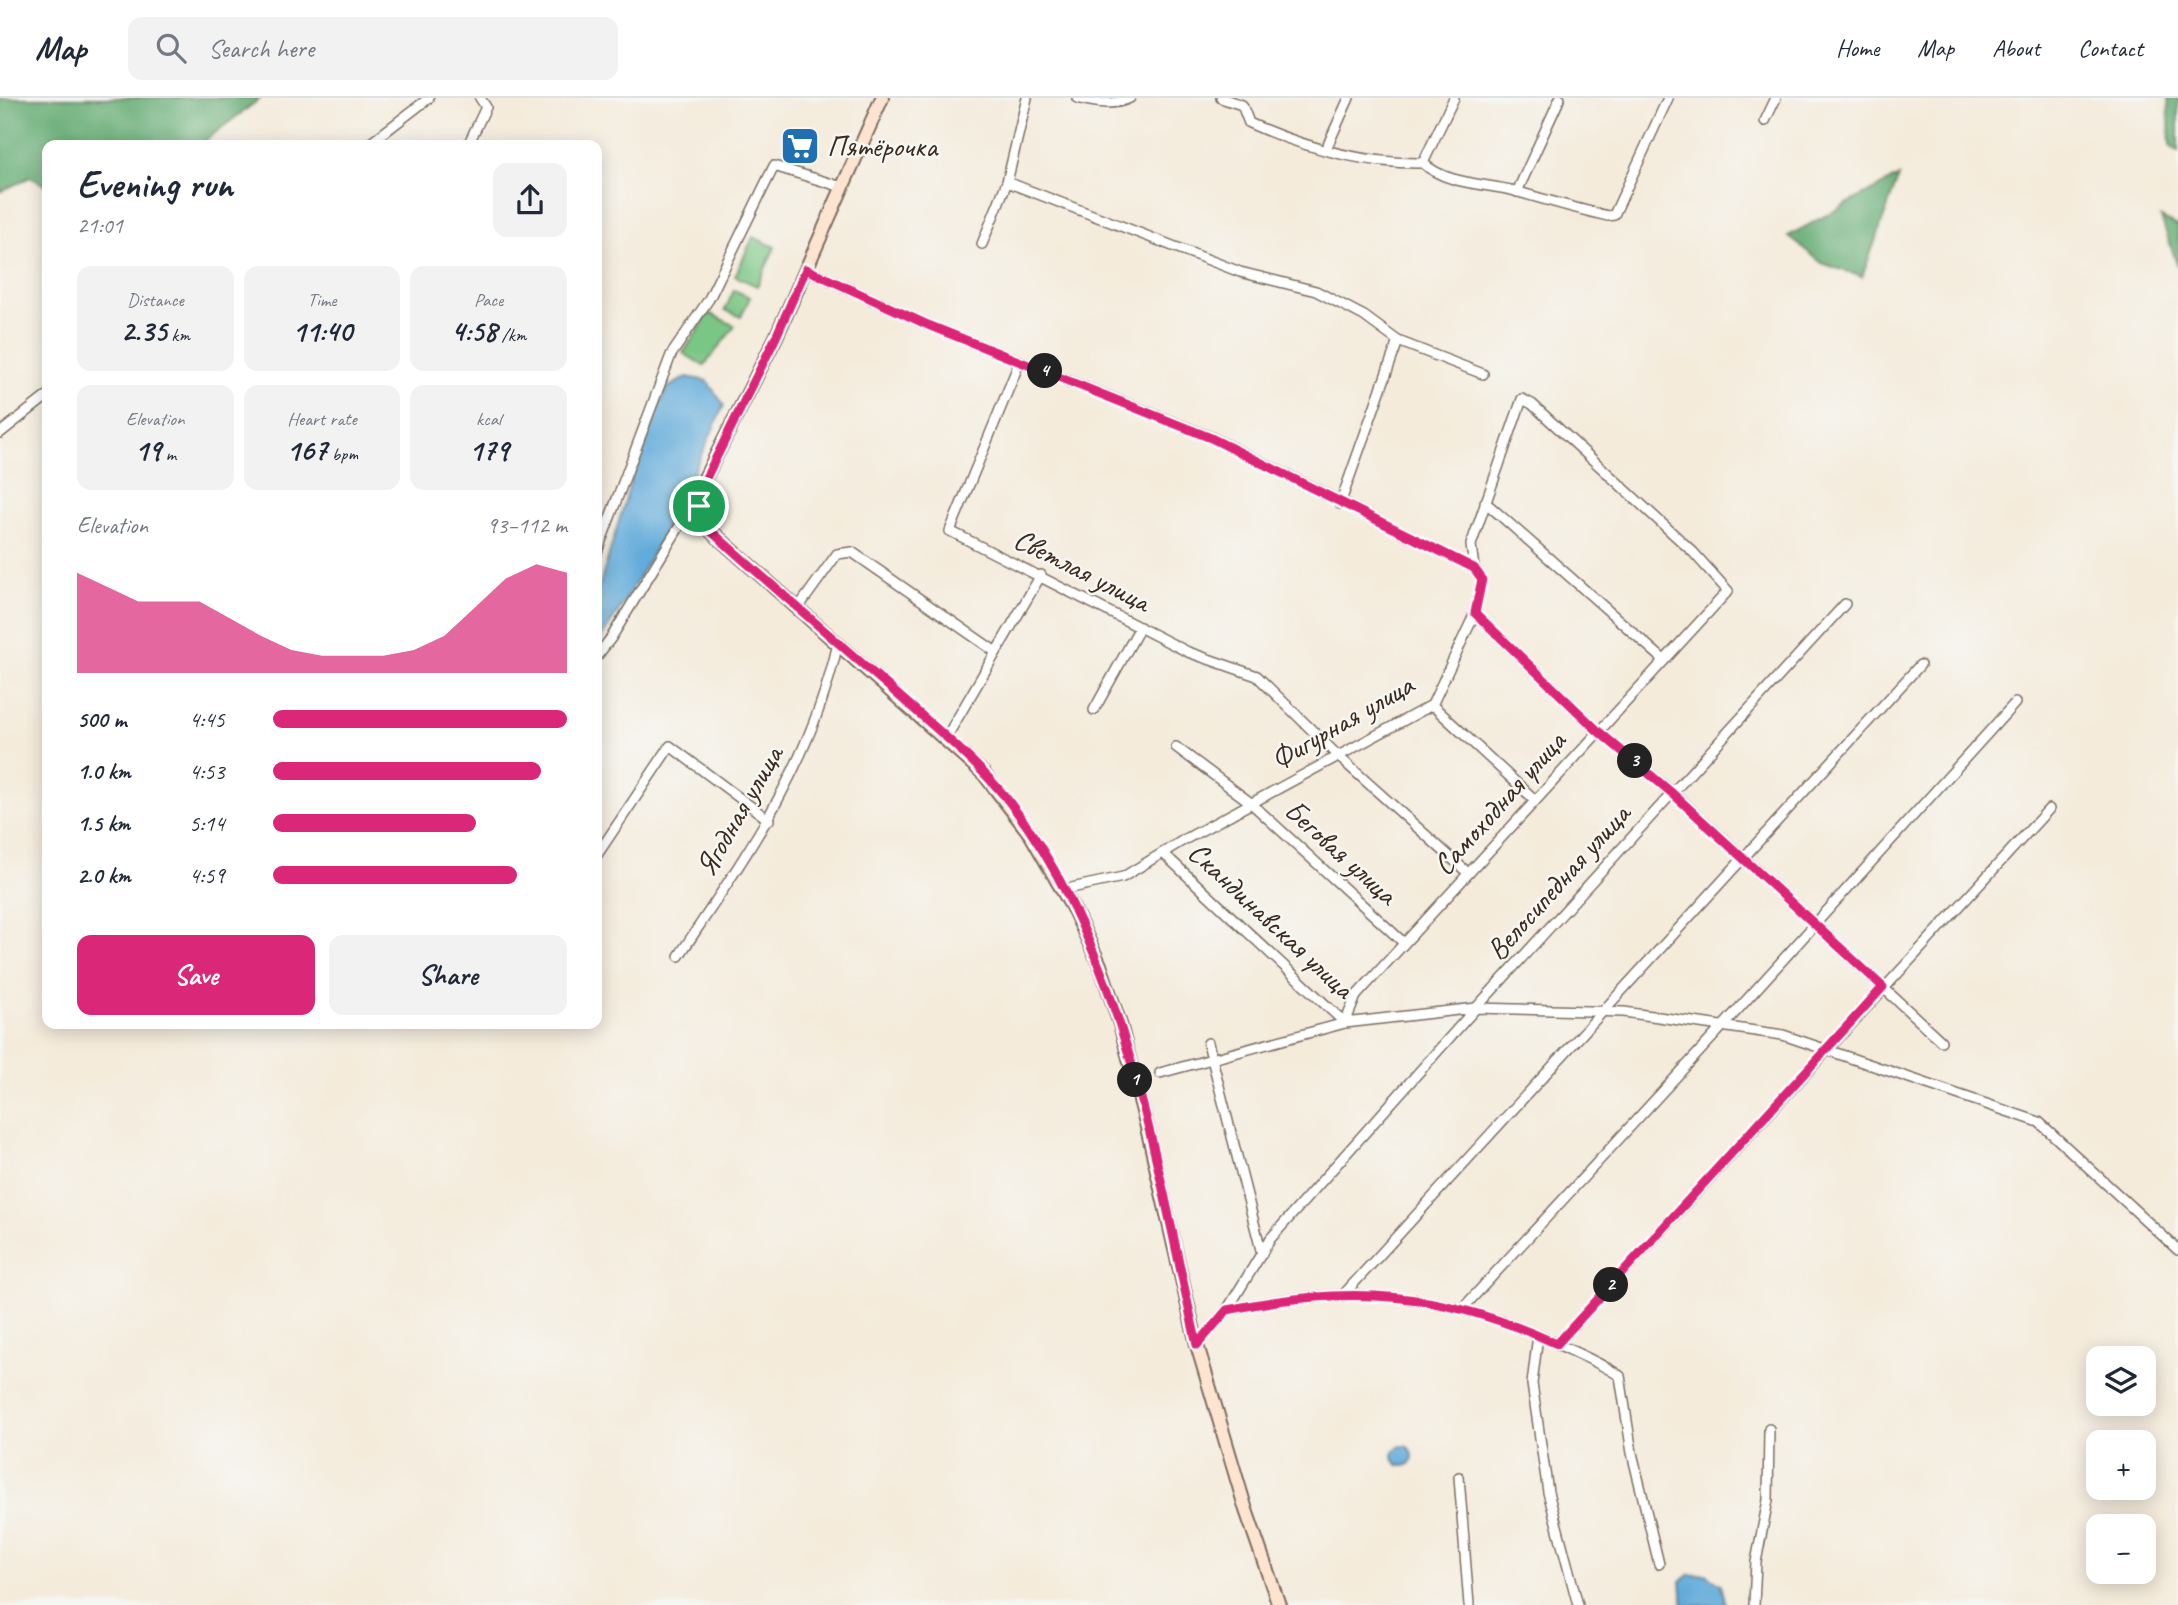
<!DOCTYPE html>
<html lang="en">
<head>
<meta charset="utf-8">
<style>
	body { margin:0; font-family:Caveat,sans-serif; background:#f2f2f3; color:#1f2937; height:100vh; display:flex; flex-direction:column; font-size:26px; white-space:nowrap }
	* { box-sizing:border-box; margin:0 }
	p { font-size:23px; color:#747a83 }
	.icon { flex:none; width:38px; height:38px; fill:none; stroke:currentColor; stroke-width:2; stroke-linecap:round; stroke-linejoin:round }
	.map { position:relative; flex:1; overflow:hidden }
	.details { position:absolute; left:42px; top:42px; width:560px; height:889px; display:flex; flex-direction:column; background:#fff; border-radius:14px; box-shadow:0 4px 18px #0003 }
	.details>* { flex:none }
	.fabs { position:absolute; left:2086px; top:1248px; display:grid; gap:14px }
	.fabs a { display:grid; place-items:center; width:70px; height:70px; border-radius:14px; background:#fff; box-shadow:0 4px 18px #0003; font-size:35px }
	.pin { position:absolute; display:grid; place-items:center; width:60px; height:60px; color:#fff; margin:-30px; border:4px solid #fff; border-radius:50%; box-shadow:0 2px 7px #0007 }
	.km { position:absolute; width:35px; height:35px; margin:-18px; border-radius:50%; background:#222; color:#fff; font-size:19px; line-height:35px; text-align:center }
	.round { display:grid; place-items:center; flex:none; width:74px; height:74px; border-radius:14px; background:#f2f2f3 }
	.summary { display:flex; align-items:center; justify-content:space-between; height:119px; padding:0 35px }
	h1 { font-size:38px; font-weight:800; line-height:52px }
	.stats { display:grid; grid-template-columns:repeat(3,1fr); gap:10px; height:119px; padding:7px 35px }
	.stats div { display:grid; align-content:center; border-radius:14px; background:#f2f2f3; text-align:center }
	.stats b { font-size:30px; font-weight:800 }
	.stats small { font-size:19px; font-weight:400 }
	.stats p { font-size:19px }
	.chart { height:196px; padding:14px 35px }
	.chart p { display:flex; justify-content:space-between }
	.chart svg { width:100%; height:126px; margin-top:7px; fill:#db2777; opacity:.7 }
	.button { display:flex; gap:14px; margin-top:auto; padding:14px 35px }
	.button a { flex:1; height:80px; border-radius:14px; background:#db2777; color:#fff; font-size:28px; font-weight:800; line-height:80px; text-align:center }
	.button a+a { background:#f2f2f3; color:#1f2937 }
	ul { padding:0 35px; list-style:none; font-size:23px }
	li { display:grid; grid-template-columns:112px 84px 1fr; align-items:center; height:52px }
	li i { height:18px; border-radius:9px; background:#db2777 }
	header { display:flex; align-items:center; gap:42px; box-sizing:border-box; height:98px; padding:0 35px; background:#fff; border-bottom:2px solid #e0e1e3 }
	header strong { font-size:33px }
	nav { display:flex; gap:38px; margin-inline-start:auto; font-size:24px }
	.search { width:490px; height:63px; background:#f2f2f3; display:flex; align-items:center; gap:18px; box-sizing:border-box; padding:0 24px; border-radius:14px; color:#747a83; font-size:26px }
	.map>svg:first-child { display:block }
	.green { fill:#7ac685; stroke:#5a7852; stroke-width:2 }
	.forest { fill:#63ab72; stroke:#4f6a48; stroke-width:2 }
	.water { fill:#62abda; stroke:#4e6a7c; stroke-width:2 }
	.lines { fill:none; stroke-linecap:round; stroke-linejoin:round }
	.street-casing { stroke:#7c6e60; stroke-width:12 }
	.secondary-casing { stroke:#7c6e60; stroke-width:16 }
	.street { stroke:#fff; stroke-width:9 }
	.secondary { stroke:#fde4d0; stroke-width:12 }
	.route-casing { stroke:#fff; stroke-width:14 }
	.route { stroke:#db2777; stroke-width:9 }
	.labels { text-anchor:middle; stroke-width:5; stroke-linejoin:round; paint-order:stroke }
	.poi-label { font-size:30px; fill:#3b2a1e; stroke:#f6f6f2; text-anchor:start }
	.street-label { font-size:30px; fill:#3b2a1e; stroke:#f6f6f2 }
</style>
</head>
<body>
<header>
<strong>Map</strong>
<div class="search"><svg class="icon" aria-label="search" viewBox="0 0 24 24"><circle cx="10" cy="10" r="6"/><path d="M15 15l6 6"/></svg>Search here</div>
<nav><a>Home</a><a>Map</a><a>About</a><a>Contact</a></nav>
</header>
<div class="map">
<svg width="2178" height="1507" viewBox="0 0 2178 1507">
	<rect width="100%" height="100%" fill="#f6f6f2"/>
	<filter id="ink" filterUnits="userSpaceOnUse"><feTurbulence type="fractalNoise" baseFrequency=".0143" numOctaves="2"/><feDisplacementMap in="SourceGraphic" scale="14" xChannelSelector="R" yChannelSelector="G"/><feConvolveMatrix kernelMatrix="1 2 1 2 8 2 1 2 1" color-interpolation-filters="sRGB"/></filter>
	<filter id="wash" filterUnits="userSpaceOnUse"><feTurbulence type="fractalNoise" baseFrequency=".00686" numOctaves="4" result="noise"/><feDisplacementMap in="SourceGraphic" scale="28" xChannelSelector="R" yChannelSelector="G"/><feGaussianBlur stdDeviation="1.57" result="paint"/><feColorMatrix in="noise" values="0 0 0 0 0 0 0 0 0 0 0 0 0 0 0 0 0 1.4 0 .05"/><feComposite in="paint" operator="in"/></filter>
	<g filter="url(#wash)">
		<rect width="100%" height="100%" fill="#f4ebdb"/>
		<g class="green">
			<polygon points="753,139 775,149 757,188 735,178"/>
			<polygon points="734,192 750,199 741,219 725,212"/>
			<polygon points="709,215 735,228 704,268 683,255"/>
		</g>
		<g class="forest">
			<polygon points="0,0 261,0 199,47 47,47 47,88 30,79 0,94"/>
			<polygon points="2168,0 2178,0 2178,54 2170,48"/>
			<polygon points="1899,78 1862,179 1822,165 1788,138"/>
			<polygon points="2161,120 2178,128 2178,169"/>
		</g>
		<g class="water">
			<path d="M687 279 707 283 724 307C687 389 649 471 597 546V496L639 356 667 290Z"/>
			<circle cx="1403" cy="1358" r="10"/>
			<polygon points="1706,1476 1721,1486 1726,1507 1683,1507 1681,1483 1689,1477"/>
		</g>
	</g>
	<g filter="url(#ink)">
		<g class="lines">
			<g class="street-casing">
				<g id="street">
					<path d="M1077 0C1095 5 1113 8 1130 0"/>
					<path d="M1221 0 1242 7 1249 25C1303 49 1364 66 1423 65 1447 87 1484 85 1515 93 1546 102 1577 111 1608 118L1614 117 1668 0"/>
					<polyline points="1765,23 1776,0"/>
					<polyline points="368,47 429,0"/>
					<polyline points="468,47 486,9 480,0"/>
					<polyline points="1326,51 1349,0"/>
					<polyline points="1423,65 1454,0"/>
					<polyline points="1007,84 1240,174 1316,193 1364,218 1398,243 1483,276"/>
					<polyline points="1517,94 1560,0"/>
					<polyline points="982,146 1007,84 1027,0"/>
					<polyline points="806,171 928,227 1211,339 1474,470"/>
					<polyline points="1020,263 950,433 1188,554 1257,578 1338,658 1468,775"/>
					<polyline points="0,335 47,298"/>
					<polyline points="1485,404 1664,562"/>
					<polyline points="1340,406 1398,243"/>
					<polyline points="597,454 671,257 709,201 774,68 842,89"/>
					<polyline points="798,510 837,456 852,454 996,554"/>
					<polyline points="1475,515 1598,633 1673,695 1941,943"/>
					<polyline points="597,558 611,540 687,416 699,408"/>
					<polyline points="1432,607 1535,702"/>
					<polyline points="1094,612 1140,529"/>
					<polyline points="946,640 1041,477"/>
					<polyline points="1176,649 1251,705 1404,845"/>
					<polyline points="597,757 670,648 769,722"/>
					<polyline points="1062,792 1123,779 1182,743 1432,607 1475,515 1482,481 1474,470 1471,447 1522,301 1532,306 1693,454 1728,493 1356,898 1345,925 1163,755"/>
					<path d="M679 858C747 756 811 667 838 545"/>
					<polyline points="1208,945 1262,1156"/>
					<polyline points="1160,975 1345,925 1476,910 1624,914 1783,937 2039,1024 2178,1152"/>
					<polyline points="1344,1196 1920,567"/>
					<polyline points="1463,1210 1723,928 2015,605"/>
					<path d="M1227 1212C1346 1186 1442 1193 1553 1244 1576 1255 1599 1264 1620 1278L1632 1355 1659 1466"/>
					<polyline points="1538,1237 1532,1286 1548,1394 1578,1507"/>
					<polyline points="1557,1246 2049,711"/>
					<polyline points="1197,1247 1227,1212 1271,1140 1476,910 1845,506"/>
					<polyline points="1459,1379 1469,1507"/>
					<polyline points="1754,1507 1756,1464 1768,1402 1769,1331"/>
				</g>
			</g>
			<g class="secondary-casing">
				<path id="secondary" d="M882 0 776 239 706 378C696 400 697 415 712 434L984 676 1031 737 1075 814 1100 867 1120 926 1146 1025 1197 1247 1246 1412 1279 1507"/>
			</g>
			<use href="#street" class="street"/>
			<use href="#secondary" class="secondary"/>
		</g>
	</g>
	<g class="lines" filter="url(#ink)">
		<g class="route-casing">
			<path id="route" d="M806 171 928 227 1211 340 1474 470 1482 481 1475 515 1598 633 1672 695 1883 889 1557 1246C1442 1193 1350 1186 1227 1212L1197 1247C1156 1067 1124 849 1007 701 973 659 928 624 888 588 829 537 770 486 712 434 701 420 696 408 701 390L776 239Z"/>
		</g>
		<use href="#route" class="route"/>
	</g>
	<defs>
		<g id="supermarket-square" transform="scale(2.0125)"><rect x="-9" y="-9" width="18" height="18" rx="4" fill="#1f6fb2" stroke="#f6f6f2"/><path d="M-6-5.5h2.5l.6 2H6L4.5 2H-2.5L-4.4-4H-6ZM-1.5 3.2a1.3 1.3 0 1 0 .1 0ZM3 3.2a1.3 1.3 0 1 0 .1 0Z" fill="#fff"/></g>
	</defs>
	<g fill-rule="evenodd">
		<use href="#supermarket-square" x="800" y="48"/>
	</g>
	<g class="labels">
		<g class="poi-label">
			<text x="827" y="58">Пятёрочка</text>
		</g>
		<g class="street-label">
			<text transform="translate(1082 472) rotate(27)" y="10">Светлая улица</text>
			<text transform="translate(1342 624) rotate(-30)" y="10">Фигурная улица</text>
			<text transform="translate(1499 705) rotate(-48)" y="10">Самоходная улица</text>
			<text transform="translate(739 713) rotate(-60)" y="10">Ягодная улица</text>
			<text transform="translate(1341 754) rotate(42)" y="10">Беговая улица</text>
			<text transform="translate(1558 784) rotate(-48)" y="10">Велосипедная улица</text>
			<text transform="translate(1271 822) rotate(43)" y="10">Скандинавская улица</text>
		</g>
	</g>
</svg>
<div class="fabs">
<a><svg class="icon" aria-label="layers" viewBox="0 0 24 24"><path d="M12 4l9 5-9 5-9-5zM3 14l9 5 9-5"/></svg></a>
<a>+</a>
<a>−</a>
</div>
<div class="pin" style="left:699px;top:408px;background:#1e9e55"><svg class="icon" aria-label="arrive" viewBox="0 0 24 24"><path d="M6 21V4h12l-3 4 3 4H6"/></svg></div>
<b class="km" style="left:1135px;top:982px">1</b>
<b class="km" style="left:1611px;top:1187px">2</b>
<b class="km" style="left:1635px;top:663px">3</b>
<b class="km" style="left:1045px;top:273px">4</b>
<section class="details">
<div class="summary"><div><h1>Evening run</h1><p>21:01</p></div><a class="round"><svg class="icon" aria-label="share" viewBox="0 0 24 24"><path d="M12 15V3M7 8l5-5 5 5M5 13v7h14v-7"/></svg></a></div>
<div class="stats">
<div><p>Distance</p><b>2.35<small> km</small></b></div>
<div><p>Time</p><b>11:40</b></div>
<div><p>Pace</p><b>4:58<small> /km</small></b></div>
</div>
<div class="stats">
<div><p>Elevation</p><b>19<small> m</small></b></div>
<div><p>Heart rate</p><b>167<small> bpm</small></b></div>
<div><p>kcal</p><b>179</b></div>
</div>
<div class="chart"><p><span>Elevation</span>93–112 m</p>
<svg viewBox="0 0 160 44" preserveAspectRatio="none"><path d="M0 44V9L10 14L20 19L30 19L40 19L50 25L60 31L70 36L80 38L90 38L100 38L110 36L120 31L130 21L140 11L150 6L160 9V44z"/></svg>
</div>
<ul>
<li><b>500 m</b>4:45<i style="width:100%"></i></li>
<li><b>1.0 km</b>4:53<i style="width:91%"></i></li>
<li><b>1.5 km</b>5:14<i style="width:69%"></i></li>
<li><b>2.0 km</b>4:59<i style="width:83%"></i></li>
</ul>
<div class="button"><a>Save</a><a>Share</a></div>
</section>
</div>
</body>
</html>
